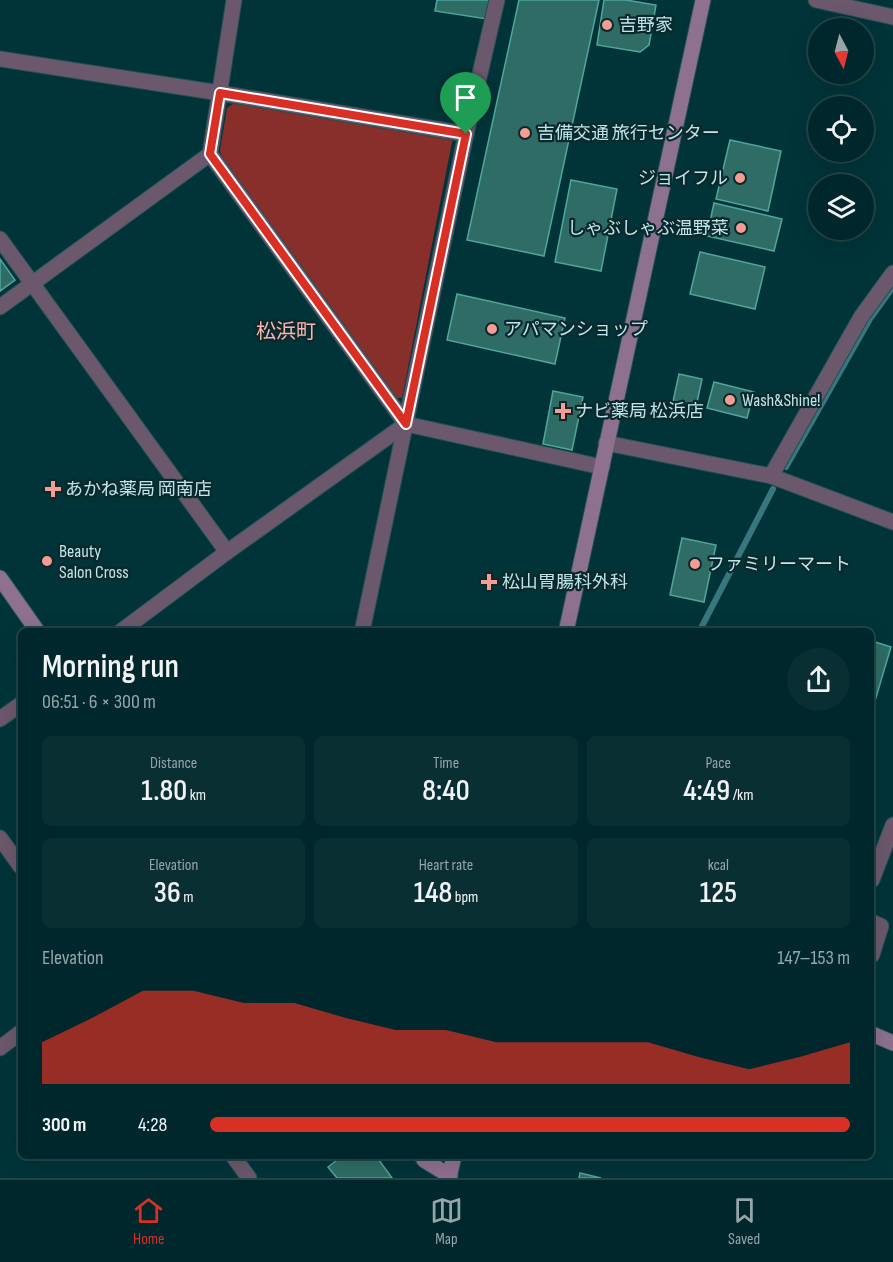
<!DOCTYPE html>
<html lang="en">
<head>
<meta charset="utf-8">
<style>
	body { margin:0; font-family:"Sofia Sans Condensed","Noto Sans JP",sans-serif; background:#0a2f33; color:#f1f3f6; height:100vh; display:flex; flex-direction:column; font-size:22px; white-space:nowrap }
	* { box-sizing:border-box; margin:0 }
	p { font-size:20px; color:#95a5a9 }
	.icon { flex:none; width:33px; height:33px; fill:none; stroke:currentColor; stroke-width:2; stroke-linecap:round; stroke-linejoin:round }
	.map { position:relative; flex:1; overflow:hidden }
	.drawer { position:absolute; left:18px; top:628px; width:856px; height:531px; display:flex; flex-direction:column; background:#00272b; border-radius:9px; box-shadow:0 6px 24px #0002,0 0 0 2px #224447 }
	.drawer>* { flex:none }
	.needle { width:39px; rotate:173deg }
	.fabs { position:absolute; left:808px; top:18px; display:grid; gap:12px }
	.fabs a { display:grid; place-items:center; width:66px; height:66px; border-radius:50%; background:#00272b; box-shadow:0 6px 24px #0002,0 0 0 2px #224447; font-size:30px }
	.pin { position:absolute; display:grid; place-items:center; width:51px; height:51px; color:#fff; margin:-62px -26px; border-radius:50% 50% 50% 0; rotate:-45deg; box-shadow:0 0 6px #0007 }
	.pin .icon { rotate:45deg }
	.round { display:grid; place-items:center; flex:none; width:63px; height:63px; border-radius:32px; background:#0a2f33 }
	.headline { display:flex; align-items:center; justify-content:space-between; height:102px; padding:0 24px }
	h1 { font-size:33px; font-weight:600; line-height:45px }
	.stats { display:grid; grid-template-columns:repeat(3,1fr); gap:9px; height:102px; padding:6px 24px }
	.stats div { display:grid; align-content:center; border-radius:9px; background:#0a2f33; text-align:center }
	.stats b { font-size:30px; font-weight:600 }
	.stats small { font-size:16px; font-weight:400 }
	.stats p { font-size:16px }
	.chart { height:168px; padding:12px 24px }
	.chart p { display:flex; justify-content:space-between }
	.chart svg { width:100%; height:108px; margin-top:6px; fill:#d93025; opacity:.7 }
	ul { padding:0 24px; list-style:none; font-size:20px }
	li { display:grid; grid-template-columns:96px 72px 1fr; align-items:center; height:45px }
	li i { height:15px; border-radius:8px; background:#d93025 }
	.tab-bar { display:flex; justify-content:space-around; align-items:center; height:84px; border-top:2px solid #224447; background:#00272b; font-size:16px; color:#95a5a9 }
	.tab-bar a { display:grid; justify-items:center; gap:3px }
	.tab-bar .on { color:#d93025 }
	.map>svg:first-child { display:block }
	.green { fill:#882e2b }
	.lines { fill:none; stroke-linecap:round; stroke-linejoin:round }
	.stream { stroke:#38777e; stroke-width:6 }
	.building { fill:#2e6c65; stroke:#4ea79d; stroke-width:1.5 }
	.street-casing { stroke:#1e5055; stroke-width:17 }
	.secondary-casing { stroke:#1e5055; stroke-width:17 }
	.street { stroke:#6b586c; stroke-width:15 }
	.secondary { stroke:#8e708f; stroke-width:15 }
	.route-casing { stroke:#fff; stroke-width:12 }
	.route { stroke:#d93025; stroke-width:8 }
	.poi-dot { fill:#f59c94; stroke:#0b282b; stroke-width:2 }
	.labels { text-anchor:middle; stroke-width:4.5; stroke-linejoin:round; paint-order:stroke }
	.poi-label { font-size:18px; fill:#bce6eb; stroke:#0b282b; text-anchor:start }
	.neighbourhood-label { font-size:20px; fill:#fab6b0; stroke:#0b282b }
</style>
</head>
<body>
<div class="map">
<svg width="893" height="1178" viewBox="0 0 893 1178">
	<rect width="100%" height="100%" fill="#003439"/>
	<polygon class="green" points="234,103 453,137 402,398 396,398 222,159 220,150 227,108"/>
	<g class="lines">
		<g class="stream">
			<polyline points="786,467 870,319 893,287"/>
			<polyline points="699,632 773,489"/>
		</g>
	</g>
	<g class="building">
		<polygon points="437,0 490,0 487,19 435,11"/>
		<polygon points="519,0 599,0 544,256 467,240"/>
		<polygon points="604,0 626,0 656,5 649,45 640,52 597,45"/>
		<polygon points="730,140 781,151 768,211 716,199"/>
		<polygon points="571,180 617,189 601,271 555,262"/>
		<polygon points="714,203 782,219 774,251 707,236"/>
		<polygon points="700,252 765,267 755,309 690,294"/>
		<polygon points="0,259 15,280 0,291"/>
		<polygon points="457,294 565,318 555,364 447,340"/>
		<polygon points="679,374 702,379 694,416 671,411"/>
		<polygon points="714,382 754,392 747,418 707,408"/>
		<polygon points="553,391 583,397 572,450 543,444"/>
		<polygon points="682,538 716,545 704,602 670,595"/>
		<polygon points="872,641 891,647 872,711"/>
		<polygon points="342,1156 376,1156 392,1178 337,1178 328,1167"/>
		<polygon points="580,1173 601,1178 579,1178"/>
	</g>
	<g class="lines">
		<g class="street-casing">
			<g id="street">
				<polyline points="816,0 893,17"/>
				<polyline points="0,59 220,93 466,134"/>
				<polyline points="210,154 406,424 602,467"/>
				<polyline points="0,239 227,552"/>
				<polyline points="0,307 210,154 234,0"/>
				<polyline points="606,443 771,476 893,522"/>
				<polyline points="771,476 861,317 893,273"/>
				<polyline points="120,632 227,552 406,424"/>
				<polyline points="362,632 466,134 497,0"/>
				<polyline points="0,719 21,704"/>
				<polyline points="0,838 21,867"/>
				<polyline points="872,880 893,825"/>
				<polyline points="872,922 881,926 872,955"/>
				<polyline points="0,1048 21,1032"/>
				<polyline points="233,1156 249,1178"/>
			</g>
		</g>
		<g class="secondary-casing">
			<g id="secondary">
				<polyline points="0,578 38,632"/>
				<polyline points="566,632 703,0"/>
				<polyline points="872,1034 893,1043"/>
				<polyline points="422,1156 424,1160 450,1176"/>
				<polyline points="449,1178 454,1156"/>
			</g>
		</g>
		<use href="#street" class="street"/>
		<use href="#secondary" class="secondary"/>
	</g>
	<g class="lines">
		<g class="route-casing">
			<polygon id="route" points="220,93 466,134 406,424 210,154"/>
		</g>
		<use href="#route" class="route"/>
	</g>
	<g class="poi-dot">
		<circle cx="607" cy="25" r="6"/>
		<circle cx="525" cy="133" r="6"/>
		<circle cx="740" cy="178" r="6"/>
		<circle cx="741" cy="228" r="6"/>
		<circle cx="492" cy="329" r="6"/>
		<circle cx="730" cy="400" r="6"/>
		<path d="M560 402h6v6h6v6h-6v6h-6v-6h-6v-6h6z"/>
		<path d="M50 480h6v6h6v6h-6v6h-6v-6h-6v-6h6z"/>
		<circle cx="47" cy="561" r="6"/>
		<circle cx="695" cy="564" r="6"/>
		<path d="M486 573h6v6h6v6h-6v6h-6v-6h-6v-6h6z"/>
	</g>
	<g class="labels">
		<g class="poi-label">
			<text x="619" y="31">吉野家</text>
			<text x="537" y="139">吉備交通 旅行センター</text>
			<text x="728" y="184" text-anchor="end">ジョイフル</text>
			<text x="729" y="234" text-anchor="end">しゃぶしゃぶ温野菜</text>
			<text x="504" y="335">アパマンショップ</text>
			<text x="742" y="406">Wash&amp;Shine!</text>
			<text x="575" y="417">ナビ薬局 松浜店</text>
			<text x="65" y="495">あかね薬局 岡南店</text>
			<text x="59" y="557">Beauty<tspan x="59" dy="21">Salon Cross</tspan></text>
			<text x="707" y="570">ファミリーマート</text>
			<text x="502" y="588">松山胃腸科外科</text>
		</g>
		<g class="neighbourhood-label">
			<text x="286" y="338">松浜町</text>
		</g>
	</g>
</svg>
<div class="fabs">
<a><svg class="needle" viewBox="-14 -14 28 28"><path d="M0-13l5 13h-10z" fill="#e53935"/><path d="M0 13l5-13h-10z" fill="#95a5a9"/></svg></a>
<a><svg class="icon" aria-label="locate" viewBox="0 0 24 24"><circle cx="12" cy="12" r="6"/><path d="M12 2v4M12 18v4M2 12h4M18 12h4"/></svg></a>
<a><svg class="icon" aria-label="layers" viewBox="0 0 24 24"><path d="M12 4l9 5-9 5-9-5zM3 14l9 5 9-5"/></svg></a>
</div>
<div class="pin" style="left:466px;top:134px;background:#1e9e55"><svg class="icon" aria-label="arrive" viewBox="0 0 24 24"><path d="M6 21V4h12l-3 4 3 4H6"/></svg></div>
<section class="drawer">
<div class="headline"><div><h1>Morning run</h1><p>06:51 · 6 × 300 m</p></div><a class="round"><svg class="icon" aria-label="share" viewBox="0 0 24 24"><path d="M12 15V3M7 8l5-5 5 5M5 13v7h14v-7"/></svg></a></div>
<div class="stats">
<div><p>Distance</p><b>1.80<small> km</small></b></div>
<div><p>Time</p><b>8:40</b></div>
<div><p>Pace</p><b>4:49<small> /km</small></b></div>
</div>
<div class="stats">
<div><p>Elevation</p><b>36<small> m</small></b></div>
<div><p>Heart rate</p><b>148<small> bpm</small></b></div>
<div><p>kcal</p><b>125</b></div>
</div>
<div class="chart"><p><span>Elevation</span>147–153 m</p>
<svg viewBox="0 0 160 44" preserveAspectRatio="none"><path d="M0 44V27L10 17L20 6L30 6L40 11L50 11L60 17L70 22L80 22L90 27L100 27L110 27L120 27L130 33L140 38L150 33L160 27V44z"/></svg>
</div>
<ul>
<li><b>300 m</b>4:28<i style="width:100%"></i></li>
</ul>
</section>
</div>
<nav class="tab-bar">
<a class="on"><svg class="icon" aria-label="home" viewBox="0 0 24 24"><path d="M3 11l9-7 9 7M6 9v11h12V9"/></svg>Home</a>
<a><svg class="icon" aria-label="map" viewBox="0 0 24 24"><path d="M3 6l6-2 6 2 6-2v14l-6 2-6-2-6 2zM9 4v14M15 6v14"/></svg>Map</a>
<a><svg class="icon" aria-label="saved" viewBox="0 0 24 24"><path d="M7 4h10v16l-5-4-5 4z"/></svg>Saved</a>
</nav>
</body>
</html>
